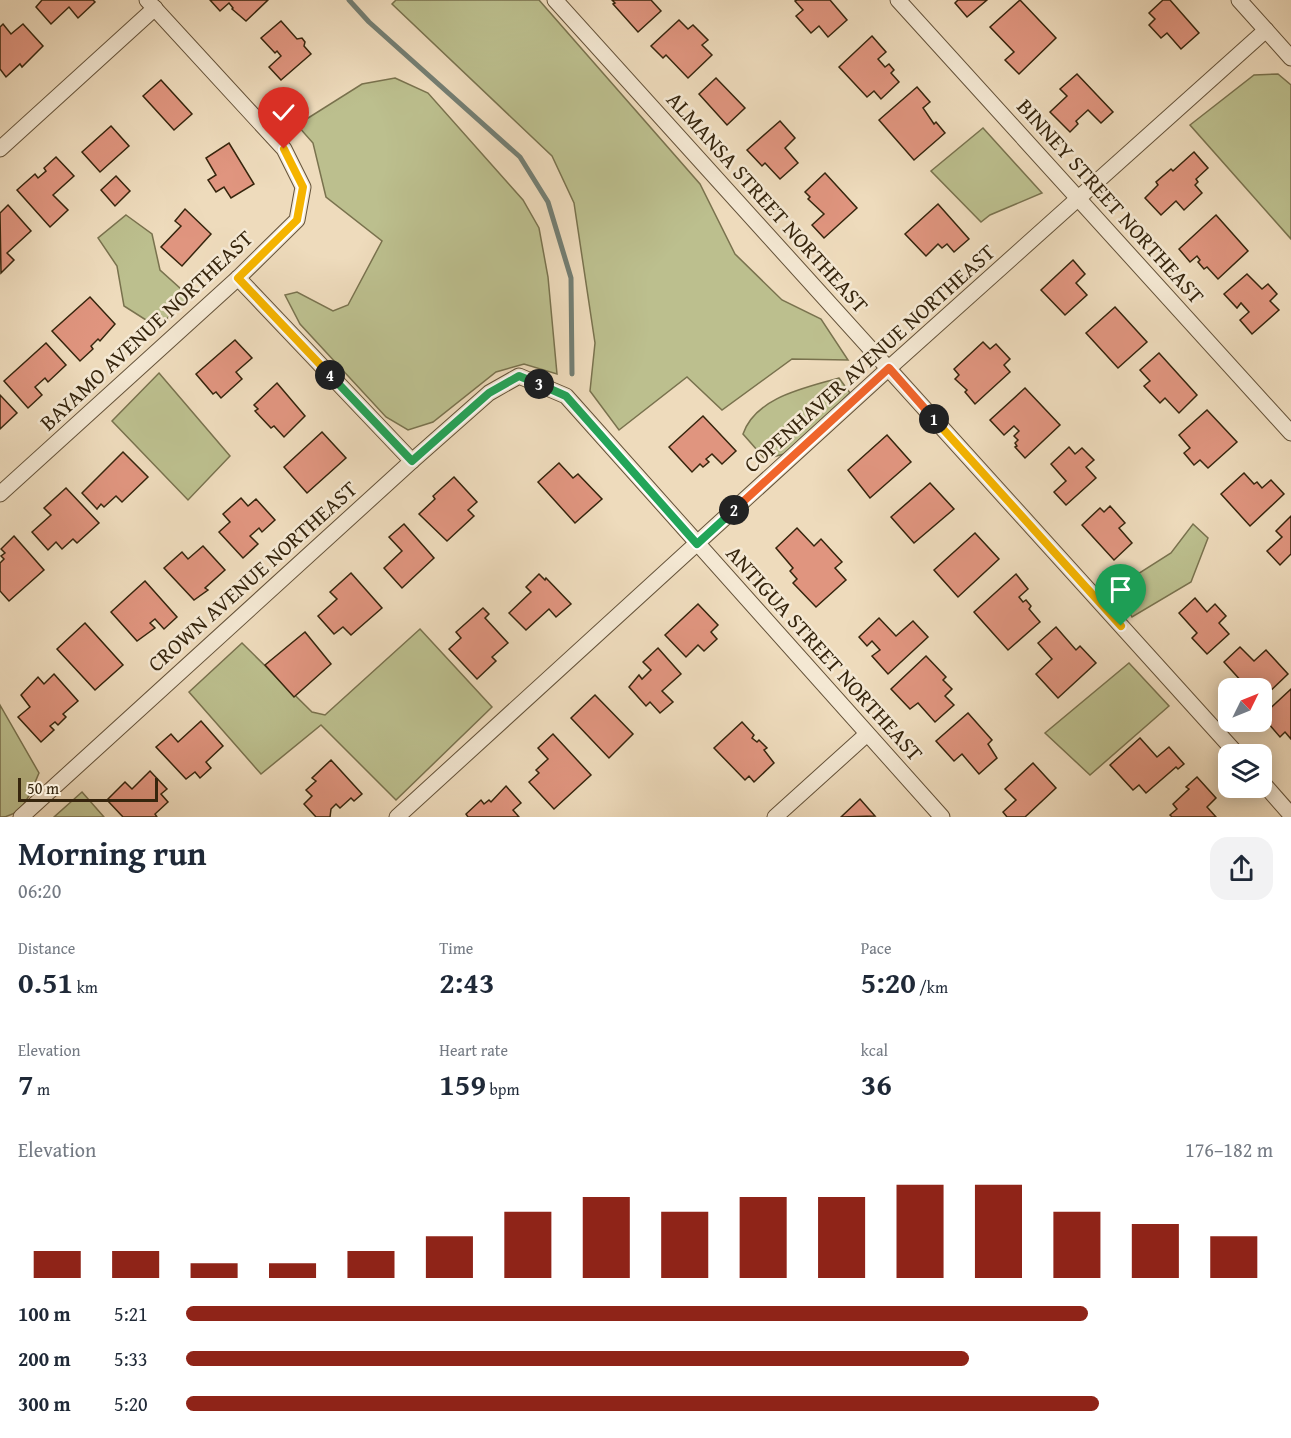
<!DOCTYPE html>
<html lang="en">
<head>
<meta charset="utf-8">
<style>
	body { margin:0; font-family:"Gentium Book Plus",serif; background:#f2f2f3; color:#1f2937; height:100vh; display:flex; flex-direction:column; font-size:22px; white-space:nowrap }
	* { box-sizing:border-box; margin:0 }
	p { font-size:20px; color:#747a83 }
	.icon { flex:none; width:33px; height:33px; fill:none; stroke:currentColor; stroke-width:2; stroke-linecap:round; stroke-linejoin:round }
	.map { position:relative; height:817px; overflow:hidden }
	.sheet { display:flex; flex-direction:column; background:#fff; flex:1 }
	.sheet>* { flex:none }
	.needle { width:39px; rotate:47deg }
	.controls { position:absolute; left:1218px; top:678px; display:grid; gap:12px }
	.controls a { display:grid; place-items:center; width:54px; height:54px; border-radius:12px; background:#fff; box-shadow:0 3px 15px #0003; font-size:30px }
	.scale { position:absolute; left:18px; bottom:15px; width:140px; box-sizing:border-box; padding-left:6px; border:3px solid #36250d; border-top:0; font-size:16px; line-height:21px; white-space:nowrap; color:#36250d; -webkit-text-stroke:4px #f4e8d3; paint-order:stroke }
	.pin { position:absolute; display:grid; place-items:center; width:51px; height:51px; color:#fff; margin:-62px -26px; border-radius:50% 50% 50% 0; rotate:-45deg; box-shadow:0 0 6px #0007 }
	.pin .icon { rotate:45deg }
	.km { position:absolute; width:30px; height:30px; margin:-15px; border-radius:50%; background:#222; color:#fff; font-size:16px; line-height:30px; text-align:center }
	.round { display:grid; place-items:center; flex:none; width:63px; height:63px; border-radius:18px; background:#f2f2f3 }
	.overview { display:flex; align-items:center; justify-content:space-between; height:102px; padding:0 18px }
	h1 { font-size:33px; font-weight:800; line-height:45px }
	.stats { display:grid; grid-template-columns:repeat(3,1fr); gap:9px; height:102px; padding:6px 18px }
	.stats div { display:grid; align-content:center }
	.stats b { font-size:30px; font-weight:800 }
	.stats small { font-size:16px; font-weight:400 }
	.stats p { font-size:16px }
	.chart { height:168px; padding:12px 18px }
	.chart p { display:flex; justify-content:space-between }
	.chart svg { width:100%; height:108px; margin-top:6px; stroke:#8f2418; stroke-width:6 }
	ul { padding:0 18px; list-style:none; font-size:20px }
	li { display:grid; grid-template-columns:96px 72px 1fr; align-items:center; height:45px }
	li i { height:15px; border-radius:8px; background:#8f2418 }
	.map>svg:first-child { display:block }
	.green { fill:#bcbf8e; stroke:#79724e; stroke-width:1.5 }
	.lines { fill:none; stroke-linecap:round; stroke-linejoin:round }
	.stream { stroke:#737e73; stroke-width:5 }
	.building { fill:#e0957f; stroke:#36250d; stroke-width:1.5 }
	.minor-casing { stroke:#645239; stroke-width:17 }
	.minor { stroke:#f4e8d3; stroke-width:15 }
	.split-1-casing { stroke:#fff; stroke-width:12 }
	.split-2-casing { stroke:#fff; stroke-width:12 }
	.split-3-casing { stroke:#fff; stroke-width:12 }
	.split-4-casing { stroke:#fff; stroke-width:12 }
	.split-5-casing { stroke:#fff; stroke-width:12 }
	.split-1 { stroke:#f5b400; stroke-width:8 }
	.split-2 { stroke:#f0652b; stroke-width:8 }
	.split-3 { stroke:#22a559; stroke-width:8 }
	.split-4 { stroke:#22a559; stroke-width:8 }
	.split-5 { stroke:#f5b400; stroke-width:8 }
	.labels { text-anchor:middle; stroke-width:5; stroke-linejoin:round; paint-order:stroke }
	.street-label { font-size:22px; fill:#36250d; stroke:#f4e8d3 }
</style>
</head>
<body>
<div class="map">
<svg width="1291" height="817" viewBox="0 0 1291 817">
	<rect width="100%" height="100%" fill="#eedbbc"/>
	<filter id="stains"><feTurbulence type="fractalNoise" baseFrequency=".00333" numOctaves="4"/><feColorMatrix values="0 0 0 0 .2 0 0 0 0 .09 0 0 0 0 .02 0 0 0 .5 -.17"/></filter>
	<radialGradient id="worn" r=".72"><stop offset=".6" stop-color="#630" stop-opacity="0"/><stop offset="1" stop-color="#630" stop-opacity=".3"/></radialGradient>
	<g class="green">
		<polygon points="396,0 539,0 700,184 735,254 782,300 821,319 848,360 792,359 722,410 687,377 619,430 590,391 595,343 574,203 552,156 392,4"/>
		<polygon points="1278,74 1291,85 1291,239 1190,125 1254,75"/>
		<polygon points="395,78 428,93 523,200 539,228 548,277 557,374 524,364 496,372 433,422 408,430 386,417 300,324 285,295 297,292 333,311 348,305 382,241 326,197 313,143 297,125 362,84"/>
		<polygon points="983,128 1042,193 990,215 981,222 931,171"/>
		<polygon points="126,215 152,234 160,270 191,298 157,327 124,306 117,266 98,238"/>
		<polygon points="159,373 230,456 188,500 112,421"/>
		<path d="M839 378 850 393 788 453 765 459 743 434C756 397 805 388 839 378Z"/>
		<polygon points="1193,524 1208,538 1191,582 1132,617 1119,594 1133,577 1171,553"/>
		<polygon points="420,629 492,707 396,800 321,725 261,774 189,692 242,643 312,712 325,715"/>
		<polygon points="1129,663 1169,706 1090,775 1045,733"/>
		<path d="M0 705 39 773C31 791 24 817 0 817Z"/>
		<polygon points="82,792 104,817 54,817"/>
	</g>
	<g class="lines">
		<polyline class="stream" points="349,0 369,22 520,157 548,202 571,278 572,374"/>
	</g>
	<g class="building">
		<polygon points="42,0 93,0 95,2 78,18 69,7 51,24 36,7"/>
		<polygon points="210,0 268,0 246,21 232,9 233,8 229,3 220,11"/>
		<polygon points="612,0 651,0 661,11 638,32 613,4 615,3"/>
		<polygon points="797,0 830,0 847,20 828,37 819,26 811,33 796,16 803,10 795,1"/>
		<polygon points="958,0 987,0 967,17 955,3"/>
		<polygon points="1020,0 1056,38 1019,74 1005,60 1014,52 990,27"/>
		<polygon points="1163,0 1170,0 1199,33 1181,49 1167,33 1161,38 1149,25 1155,19 1149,13"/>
		<polygon points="679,20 688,29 693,25 708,40 702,45 712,55 688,78 666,55 663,58 651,46"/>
		<polygon points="281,21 297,39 302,38 305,42 304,46 311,54 281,80 269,67 281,56 277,51 275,53 261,38"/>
		<polygon points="3,24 11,34 23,24 43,46 22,67 20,64 6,77 0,69 0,27"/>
		<polygon points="872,36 886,52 878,59 885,67 889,64 894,70 891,73 899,82 881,99 874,91 867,97 839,67"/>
		<polygon points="1077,74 1113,112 1101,123 1088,110 1076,121 1078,124 1070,132 1050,112 1067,96 1060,89"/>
		<polygon points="716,78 745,108 727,125 699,94"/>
		<polygon points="161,80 192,114 174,130 143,96"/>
		<polygon points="917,87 930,102 923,108 934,124 936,122 945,133 914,160 879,120"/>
		<polygon points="780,121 795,138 785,148 798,163 780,179 765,163 762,166 747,150"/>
		<polygon points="111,126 129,146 100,172 82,152"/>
		<polygon points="229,143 254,184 231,198 224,187 216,192 208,180 216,175 206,158"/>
		<polygon points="1194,152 1208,168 1196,179 1198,182 1195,185 1202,193 1184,210 1176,201 1161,215 1145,198 1158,185 1156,182 1171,169 1173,171"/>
		<polygon points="56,157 74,176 53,195 68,210 50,227 17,190 35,174 38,178 46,171 44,168"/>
		<polygon points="825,173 857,208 824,238 812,225 824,214 808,199 810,197 805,192"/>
		<polygon points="116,176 130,191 115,206 101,190"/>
		<polygon points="938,204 969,239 954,252 947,244 942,248 938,244 926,256 905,234"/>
		<polygon points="8,205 31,231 7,253 14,260 1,273 0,213"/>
		<polygon points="185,209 211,234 182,266 161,247 181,226 175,221"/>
		<polygon points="1216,215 1248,251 1218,279 1207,267 1204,269 1198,262 1200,260 1197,256 1190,262 1179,249"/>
		<polygon points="1073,260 1085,274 1076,283 1087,295 1065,315 1041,290"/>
		<polygon points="1247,274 1262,289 1268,284 1277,294 1270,301 1279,310 1252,334 1240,320 1249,312 1241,303 1237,308 1224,294"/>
		<polygon points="90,297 115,324 100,341 98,339 91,346 93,349 80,361 52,331"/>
		<polygon points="1115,307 1147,342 1118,368 1086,333"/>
		<polygon points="235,340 252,358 236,372 242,379 221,398 216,392 213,394 196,374"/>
		<polygon points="983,342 990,349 996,344 1010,359 1004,365 1010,372 975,404 965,392 967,390 955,379 959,375 954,369"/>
		<polygon points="46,343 66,365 48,382 45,378 35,387 42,395 28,408 4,381"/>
		<polygon points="1159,353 1197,395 1179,413 1165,398 1160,403 1144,386 1150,381 1140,370"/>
		<polygon points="277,383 305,416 284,437 274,426 271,428 255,411 258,409 254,405"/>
		<polygon points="1025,388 1060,425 1025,458 1015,447 1017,446 1015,443 1018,440 1014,436 1019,431 1014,426 1004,435 990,420"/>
		<polygon points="0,395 17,413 0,429"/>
		<polygon points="1207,410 1237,442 1208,468 1200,460 1194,465 1184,453 1190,448 1179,435"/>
		<polygon points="703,416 736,451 722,464 712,454 706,459 709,462 703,467 700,464 692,472 669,447"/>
		<polygon points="322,432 346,458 307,493 284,467"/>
		<polygon points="887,435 911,462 870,498 848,470"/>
		<polygon points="1069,447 1075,454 1082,448 1094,460 1086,467 1096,478 1066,505 1054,492 1066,481 1051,464"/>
		<polygon points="123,452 148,477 122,502 116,496 104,507 101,504 97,509 82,493"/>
		<polygon points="559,463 573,478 578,474 602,499 575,523 538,482"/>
		<polygon points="1244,473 1254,484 1257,482 1262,488 1271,480 1284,494 1250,526 1221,494"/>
		<polygon points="454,477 477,502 468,510 474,516 447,541 419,514 435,499 433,496"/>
		<polygon points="930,483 954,509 914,543 891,517"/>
		<polygon points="66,488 99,523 77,543 73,539 62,549 56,542 48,550 32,532 51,515 44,508"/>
		<polygon points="241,498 248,506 256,499 275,520 262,532 259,528 250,536 258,544 243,558 219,532 230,522 223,514"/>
		<polygon points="1110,506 1125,523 1119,528 1132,543 1114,560 1082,525 1100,508 1104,512"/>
		<polygon points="1291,516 1291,554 1280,565 1267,551 1282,537 1276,531"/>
		<polygon points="404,524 434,558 402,588 384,568 402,551 389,537"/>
		<polygon points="797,528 814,546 821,539 842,562 835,568 846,580 816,607 793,583 797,579 790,571 793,568 776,548"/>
		<polygon points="975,533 999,559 958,597 934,570"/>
		<polygon points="14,536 44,570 9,601 0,591 0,563 4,559 1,556 5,553 1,549"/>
		<polygon points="203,546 225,570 205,588 208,590 194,600 164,568 182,552 188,559"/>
		<polygon points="351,573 382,608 351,635 343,627 334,634 318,616 337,599 330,592"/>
		<polygon points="539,574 545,580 546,578 571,604 556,617 549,609 526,630 509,613 531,592 526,587"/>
		<polygon points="1016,574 1028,589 1019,597 1023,602 1026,600 1031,606 1029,609 1040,622 1008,650 974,612"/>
		<polygon points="145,581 177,617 164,629 155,619 150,623 155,628 137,641 111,612"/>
		<polygon points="1195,598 1207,612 1215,604 1226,616 1219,623 1229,634 1207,654 1192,638 1197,633 1179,613"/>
		<polygon points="698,604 718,625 711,632 717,639 704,651 698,645 686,657 665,635"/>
		<polygon points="483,608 489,614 485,618 508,643 492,657 496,661 477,679 449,649 461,638 456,632"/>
		<polygon points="879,618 896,636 913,621 928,637 888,674 872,656 880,650 872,641 867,646 859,637"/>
		<polygon points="85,623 123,665 95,690 57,649"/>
		<polygon points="1056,627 1076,650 1080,646 1096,663 1058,698 1036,674 1052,659 1038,643"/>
		<polygon points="305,632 331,664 294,697 265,665"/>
		<polygon points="1240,647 1254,661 1266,650 1288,674 1262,699 1262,688 1243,688 1241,685 1243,683 1224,662"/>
		<polygon points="658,648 681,674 662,691 673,702 660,713 650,702 646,706 629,687 639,675 642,679 651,670 643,662"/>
		<polygon points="926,656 946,677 943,680 952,689 945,696 954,705 935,722 918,703 910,709 891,689"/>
		<polygon points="54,674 78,701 63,714 66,717 58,725 55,722 50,726 54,730 41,742 18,717 30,707 21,695 38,677 44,684"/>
		<polygon points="1291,689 1291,739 1285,732 1280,737 1262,716"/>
		<polygon points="595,695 633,734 609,758 571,718"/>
		<polygon points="968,713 992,740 988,744 997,758 979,774 962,754 954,761 936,741"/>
		<polygon points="201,721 223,746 206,762 211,768 200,778 195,772 186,779 156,747 171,734 178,742"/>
		<polygon points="742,722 754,735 752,738 757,742 759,740 767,748 764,750 774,763 754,782 749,776 745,780 714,748"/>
		<polygon points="553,734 591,775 554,809 529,782 539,773 536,770 548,759 538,748"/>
		<polygon points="1140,738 1157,757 1169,747 1184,764 1178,769 1176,767 1146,793 1139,785 1133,790 1110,765"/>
		<polygon points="331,760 362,794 354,801 351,798 340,808 336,804 331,809 330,817 316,817 304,804 312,796 306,790 316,781 312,778"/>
		<polygon points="1033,763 1056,788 1025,817 1007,817 1003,812 1016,800 1005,789"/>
		<polygon points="150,771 167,789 161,794 168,802 155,814 157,817 123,817 107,800 125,782 132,789"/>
		<polygon points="1197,777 1216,798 1207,807 1216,817 1172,817 1170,815 1177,809 1173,804 1189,789 1186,787"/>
		<polygon points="506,786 521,803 513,810 519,817 468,817 466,814 481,800 484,804 489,800 491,802"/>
		<polygon points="860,799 875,816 841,817"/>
	</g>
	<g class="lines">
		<g class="minor-casing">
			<g id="minor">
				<polyline points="555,0 1237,754"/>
				<polyline points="898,0 1291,433"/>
				<polyline points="1239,0 1291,58"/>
				<polyline points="0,149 155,8"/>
				<polyline points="238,278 412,461"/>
				<polyline points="0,494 238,278 297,220 303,187 284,149 147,0"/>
				<polyline points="1262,782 1291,815"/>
				<polyline points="21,817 412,461 489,393 519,376 566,396 942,817"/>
				<polyline points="397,817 889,368 1266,30"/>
				<polyline points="775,817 867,734"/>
			</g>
		</g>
		<use href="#minor" class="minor"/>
	</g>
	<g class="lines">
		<g class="split-1-casing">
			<polyline id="split-1" points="934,419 1121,626"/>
		</g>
		<g class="split-2-casing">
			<polyline id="split-2" points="734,510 889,368 934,419"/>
		</g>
		<g class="split-3-casing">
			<polyline id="split-3" points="539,384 566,396 697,544 734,510"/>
		</g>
		<g class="split-4-casing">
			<polyline id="split-4" points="330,375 412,461 489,393 519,376 539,384"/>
		</g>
		<g class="split-5-casing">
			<polyline id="split-5" points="284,149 303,187 297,220 238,278 330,375"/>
		</g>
		<use href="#split-1" class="split-1"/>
		<use href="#split-2" class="split-2"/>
		<use href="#split-3" class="split-3"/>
		<use href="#split-4" class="split-4"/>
		<use href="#split-5" class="split-5"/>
	</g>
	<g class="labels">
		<g class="street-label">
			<text transform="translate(1111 201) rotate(48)" y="8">BINNEY STREET NORTHEAST</text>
			<text transform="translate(768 202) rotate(48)" y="8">ALMANSA STREET NORTHEAST</text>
			<text transform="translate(146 330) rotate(-43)" y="8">BAYAMO AVENUE NORTHEAST</text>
			<text transform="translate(869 358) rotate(-42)" y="8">COPENHAVER AVENUE NORTHEAST</text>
			<text transform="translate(252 576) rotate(-42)" y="8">CROWN AVENUE NORTHEAST</text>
			<text transform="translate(825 653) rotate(48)" y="8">ANTIGUA STREET NORTHEAST</text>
		</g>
	</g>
	<rect width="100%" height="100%" filter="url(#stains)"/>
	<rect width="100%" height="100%" fill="url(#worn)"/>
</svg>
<div class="controls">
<a><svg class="needle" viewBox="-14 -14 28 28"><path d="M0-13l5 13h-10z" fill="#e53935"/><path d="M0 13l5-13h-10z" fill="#747a83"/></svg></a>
<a><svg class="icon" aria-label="layers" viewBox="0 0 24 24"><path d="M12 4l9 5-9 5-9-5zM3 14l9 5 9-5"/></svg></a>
</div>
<div class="scale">50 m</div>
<div class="pin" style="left:1121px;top:626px;background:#1e9e55"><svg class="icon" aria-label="arrive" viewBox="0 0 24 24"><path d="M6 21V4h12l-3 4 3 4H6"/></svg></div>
<div class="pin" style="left:284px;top:149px;background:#d93025"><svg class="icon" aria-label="check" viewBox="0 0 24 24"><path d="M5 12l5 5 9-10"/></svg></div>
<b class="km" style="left:934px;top:419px">1</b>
<b class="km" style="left:734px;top:510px">2</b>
<b class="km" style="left:539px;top:384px">3</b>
<b class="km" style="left:330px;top:375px">4</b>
</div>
<section class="sheet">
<div class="overview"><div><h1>Morning run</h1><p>06:20</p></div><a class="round"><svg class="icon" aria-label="share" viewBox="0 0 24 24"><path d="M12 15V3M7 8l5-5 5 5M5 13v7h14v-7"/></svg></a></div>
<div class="stats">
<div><p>Distance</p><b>0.51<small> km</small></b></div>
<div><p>Time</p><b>2:43</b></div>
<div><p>Pace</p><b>5:20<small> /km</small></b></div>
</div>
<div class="stats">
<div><p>Elevation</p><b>7<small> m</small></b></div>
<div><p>Heart rate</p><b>159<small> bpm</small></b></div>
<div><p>kcal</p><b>36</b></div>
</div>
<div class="chart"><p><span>Elevation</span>176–182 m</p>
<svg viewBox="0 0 160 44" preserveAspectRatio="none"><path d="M5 44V33M15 44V33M25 44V38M35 44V38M45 44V33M55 44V27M65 44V17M75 44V11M85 44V17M95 44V11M105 44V11M115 44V6M125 44V6M135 44V17M145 44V22M155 44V27"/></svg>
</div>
<ul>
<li><b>100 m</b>5:21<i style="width:83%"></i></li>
<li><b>200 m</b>5:33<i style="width:72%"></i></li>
<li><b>300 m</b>5:20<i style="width:84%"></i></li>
</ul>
</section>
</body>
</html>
